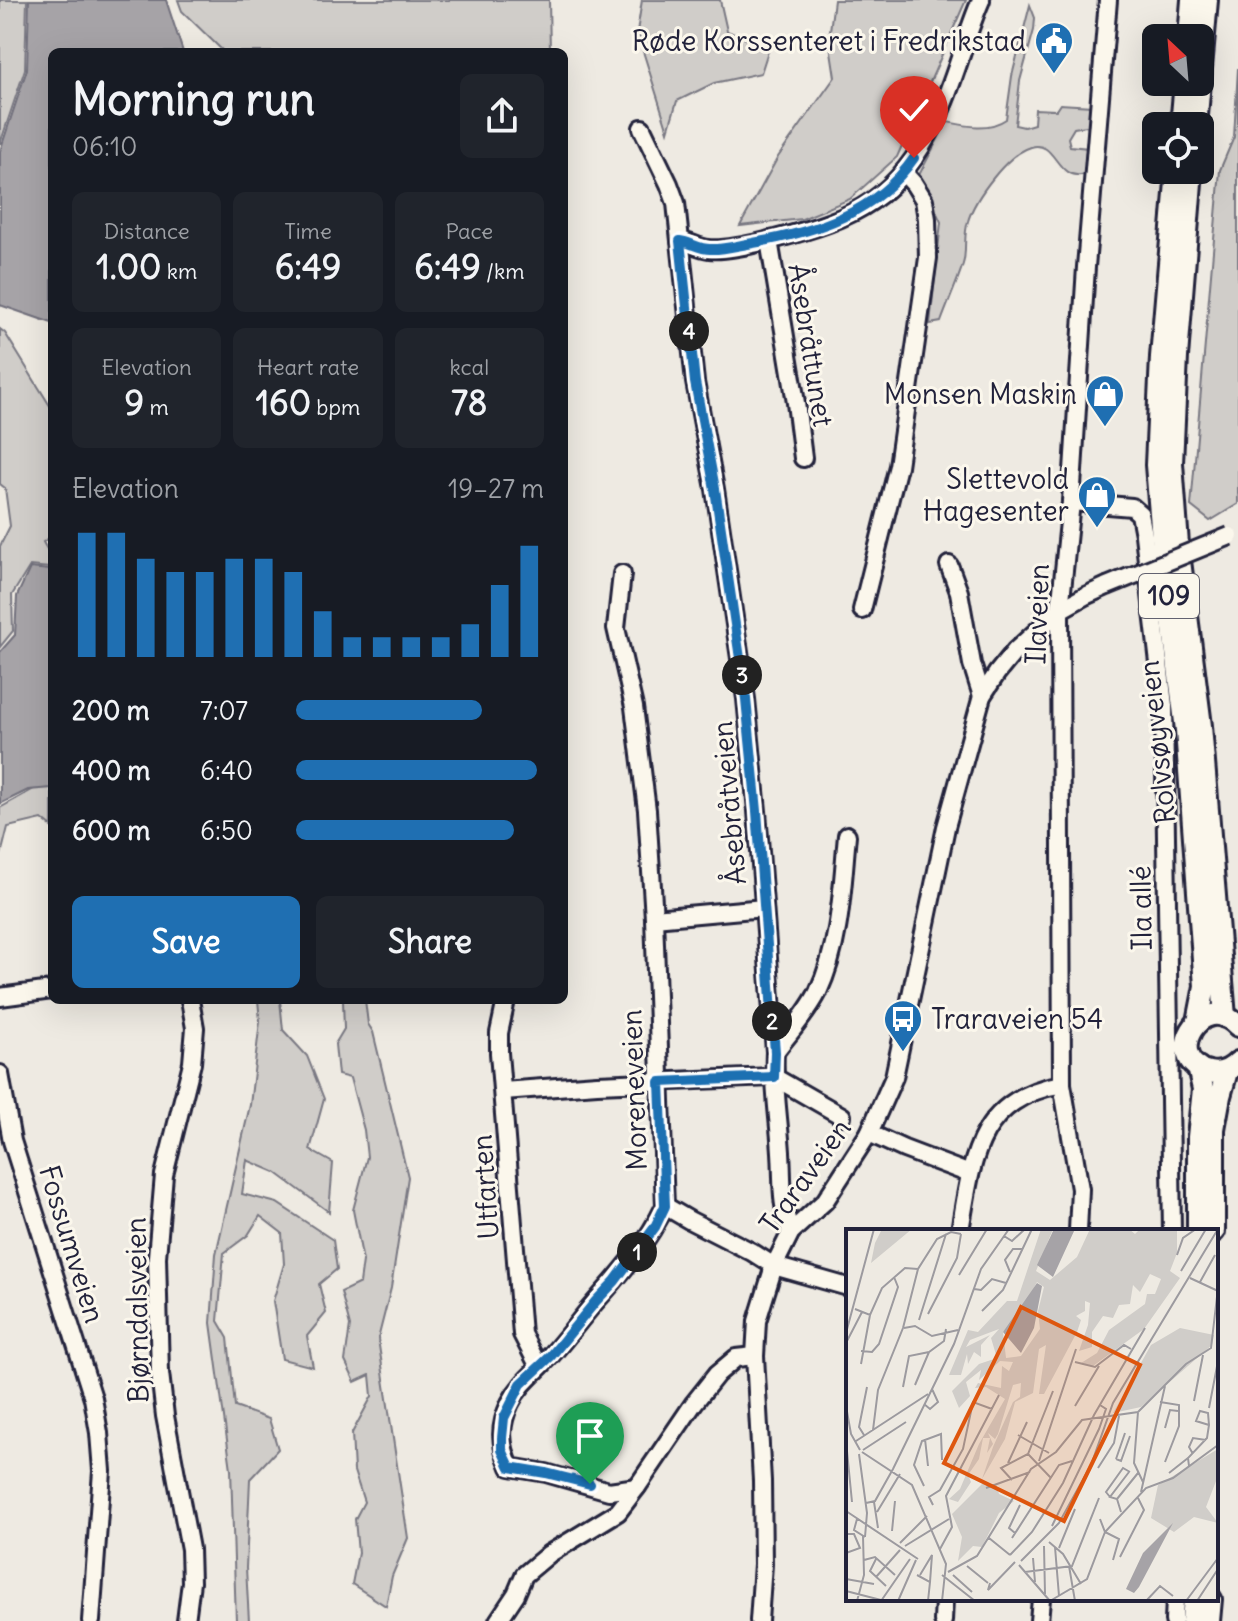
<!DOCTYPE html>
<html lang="en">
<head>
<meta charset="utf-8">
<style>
	body { margin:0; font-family:Delius,sans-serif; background:#20242c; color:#f1f3f6; height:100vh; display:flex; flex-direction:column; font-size:30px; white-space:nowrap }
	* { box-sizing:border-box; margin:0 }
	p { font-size:26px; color:#9ea1a6 }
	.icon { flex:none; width:44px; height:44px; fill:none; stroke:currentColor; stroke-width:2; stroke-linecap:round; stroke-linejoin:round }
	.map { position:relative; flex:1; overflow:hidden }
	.details { position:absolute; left:48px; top:48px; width:520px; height:956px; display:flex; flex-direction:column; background:#171b24; border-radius:12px; box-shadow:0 8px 32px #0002 }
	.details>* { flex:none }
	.needle { width:52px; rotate:334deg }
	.tools { position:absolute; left:1142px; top:24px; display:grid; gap:16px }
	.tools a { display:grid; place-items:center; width:72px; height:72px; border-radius:12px; background:#171b24; box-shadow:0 8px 32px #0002; font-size:40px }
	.pin { position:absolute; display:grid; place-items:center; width:68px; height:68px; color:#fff; margin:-82px -34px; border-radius:50% 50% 50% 0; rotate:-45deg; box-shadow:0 0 8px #0007 }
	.pin .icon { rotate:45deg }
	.km { position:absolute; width:40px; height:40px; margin:-20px; border-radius:50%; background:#222; color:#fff; font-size:22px; line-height:40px; text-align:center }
	.round { display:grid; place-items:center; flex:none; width:84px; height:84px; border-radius:12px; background:#20242c }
	.head { display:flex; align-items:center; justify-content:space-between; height:136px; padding:0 24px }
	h1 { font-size:44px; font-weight:700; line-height:60px }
	.stats { display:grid; grid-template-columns:repeat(3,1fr); gap:12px; height:136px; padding:8px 24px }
	.stats div { display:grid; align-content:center; border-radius:12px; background:#20242c; text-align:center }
	.stats b { font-size:34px; font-weight:700 }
	.stats small { font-size:22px; font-weight:400 }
	.stats p { font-size:22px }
	.chart { height:224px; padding:16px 24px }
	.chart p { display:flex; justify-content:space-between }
	.chart svg { width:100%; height:144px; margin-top:8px; stroke:#1f6fb2; stroke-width:6 }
	.button { display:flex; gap:16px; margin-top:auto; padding:16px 24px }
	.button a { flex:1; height:92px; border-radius:12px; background:#1f6fb2; color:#fff; font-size:32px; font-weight:700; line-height:92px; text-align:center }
	.button a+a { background:#20242c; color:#f1f3f6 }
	ul { padding:0 24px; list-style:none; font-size:26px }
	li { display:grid; grid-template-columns:128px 96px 1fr; align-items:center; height:60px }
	li i { height:20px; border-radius:10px; background:#1f6fb2 }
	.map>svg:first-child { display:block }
	.green { fill:#d0cdc9; stroke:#797882; stroke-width:2 }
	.water { fill:#a6a3a7; stroke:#716f7c; stroke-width:2 }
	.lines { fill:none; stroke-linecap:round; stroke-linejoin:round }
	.minor-casing { stroke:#22223b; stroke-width:22 }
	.major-casing { stroke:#22223b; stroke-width:26 }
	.minor { stroke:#fbf7ec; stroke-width:16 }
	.major { stroke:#fbf7ec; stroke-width:20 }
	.minor-bridge-casing { stroke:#22223b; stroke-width:22; stroke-linecap:butt }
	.minor-bridge { stroke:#fbf7ec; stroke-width:16 }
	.route-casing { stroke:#fff; stroke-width:16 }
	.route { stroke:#1f6fb2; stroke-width:10 }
	.labels { text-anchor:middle; stroke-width:6; stroke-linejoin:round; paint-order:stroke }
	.shield { fill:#fbf7ec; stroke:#636270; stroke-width:2 }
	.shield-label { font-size:26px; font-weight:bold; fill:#22223b }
	.poi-label { font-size:28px; fill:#22223b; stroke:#fbf7ec; text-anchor:end }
	.street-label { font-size:28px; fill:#22223b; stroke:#fbf7ec }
	.inset-road { fill:none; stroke:#9c9a9f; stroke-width:2 }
	.view { fill:#de560e; fill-opacity:0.15; stroke:#de560e; stroke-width:4 }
	.inset-edge { fill:none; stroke:#22223b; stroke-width:4 }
</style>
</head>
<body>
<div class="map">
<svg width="1238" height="1621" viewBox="0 0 1238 1621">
	<rect width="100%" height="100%" fill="#eeeae2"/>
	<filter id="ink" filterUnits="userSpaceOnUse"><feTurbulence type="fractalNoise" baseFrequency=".0125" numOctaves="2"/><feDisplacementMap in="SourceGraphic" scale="16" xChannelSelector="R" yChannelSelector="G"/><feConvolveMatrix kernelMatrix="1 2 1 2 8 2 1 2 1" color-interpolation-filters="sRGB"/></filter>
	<g filter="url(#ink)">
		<g class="green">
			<polygon points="0,0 27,0 25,69 0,144"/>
			<polygon points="178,0 549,0 550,52 224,52 182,11"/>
			<polygon points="642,0 720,0 727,31 769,48 761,73 714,83 677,101 668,131 637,32"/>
			<polygon points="834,0 966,0 897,157 850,199 802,219 740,226 778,157 835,77 829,38"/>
			<path d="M1030 5 1035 18 1034 30 1020 81 1015 125 1024 127 1034 124 1035 109 1056 110 1060 104 1092 106V129L1086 126 1074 128 1068 138 1070 146 1088 148 1086 174C1055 183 1057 139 1031 147 1007 154 975 198 968 221 963 236 967 252 963 264 957 283 948 303 941 322L930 324 941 222 919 175 947 122C966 126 989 131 1006 119L1012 76Z"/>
			<polygon points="1238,68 1238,504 1210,521 1191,506 1220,170 1234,137"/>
			<path d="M0 329 5 333 52 409V536L43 542C47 550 54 558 50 568L30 566 12 595 13 631 0 647V546L10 526 5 488 0 484Z"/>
			<polygon points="52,787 52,827 42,819 8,827 0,859 0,808 34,789"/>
			<polygon points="258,1000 280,1000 283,1030 307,1056 324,1099 310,1150 333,1163 329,1212 275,1172 247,1160 242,1194 277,1203 333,1240 337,1269 319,1284 326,1313 307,1336 313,1367 282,1359 273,1301 284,1264 282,1233 260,1216 248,1235 224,1253 218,1321 228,1338 235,1407 269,1419 278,1449 250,1479 246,1568 249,1621 236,1621 231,1469 211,1323 216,1254 250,1105 260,1021"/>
			<polygon points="343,1000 365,1000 368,1024 373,1032 408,1177 391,1288 378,1339 408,1538 392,1576 386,1606 352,1584 358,1553 355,1519 364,1502 354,1471 352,1433 372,1396 370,1375 355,1382 345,1361 350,1326 341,1292 360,1283 363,1261 353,1210 367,1157 364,1130 350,1078 338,1075 335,1044 344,1029"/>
		</g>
		<g class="water">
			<polygon points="29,0 166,0 183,52 52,52 52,323 0,305 0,151 27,69"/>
			<polygon points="30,568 50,570 52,568 52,788 28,790 0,804 0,652 15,635 17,596"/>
		</g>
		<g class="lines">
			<g class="minor-casing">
				<g id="minor">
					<path d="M642 128 669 184 676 203 695 382 715 489 746 699 757 811 775 1052C773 1086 779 1119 781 1152 783 1182 780 1203 791 1232"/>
					<polyline points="769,240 796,403 803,458"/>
					<path d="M680 241C690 242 698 248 709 249 727 251 757 243 775 239 857 218 897 199 936 120 955 82 964 39 981 0"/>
					<polyline points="1071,502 1132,507 1140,514 1144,535 1164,706 1172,1231"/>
					<polyline points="949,565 959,592 972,664 982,696"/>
					<path d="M622 574 616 628 634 707 647 810 654 918 665 1206C648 1242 623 1271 597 1300 582 1317 569 1335 554 1352 539 1370 521 1381 510 1403 499 1427 500 1443 510 1467L546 1473 609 1491 637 1487"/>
					<polyline points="862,610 898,466 928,258 927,219 924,200 914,184 904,173"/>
					<polyline points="654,918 764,908"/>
					<polyline points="0,997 52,990"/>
					<polyline points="506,1000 499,1033 499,1053 522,1334 539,1367"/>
					<path d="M775 1052C789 1033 807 1014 818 992 841 943 842 887 847 835"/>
					<polyline points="0,1074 12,1141 93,1398 99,1433 102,1471 91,1621"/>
					<polyline points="503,1091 597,1084 774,1077 842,1116"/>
					<polyline points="869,1133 904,1149 970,1174"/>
					<polyline points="665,1206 689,1220 752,1252 774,1266 848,1287"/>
					<path d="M960 1231C972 1159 977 1099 1062 1084"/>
					<polyline points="1078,1231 1080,1189 1062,1084 1060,610 1071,502 1086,267 1108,0"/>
					<polyline points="186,1621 191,1582 190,1549 165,1416 160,1373 157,1257 164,1175 192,1063 195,1028 190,1000"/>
					<polyline points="498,1621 516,1594 524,1575 549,1554 618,1512 637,1487 694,1403 717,1374 736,1358 755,1356"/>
					<polyline points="759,1621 763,1564 762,1481 755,1356 757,1321 774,1266 791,1232 825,1201 869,1133 894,1077 946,827 982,696 997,673 1015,651 1060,610 1085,596 1107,586"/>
					<polyline points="943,1621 944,1599"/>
					<polyline points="1039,1621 1041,1599"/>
					<polyline points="1174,1621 1175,1599"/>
				</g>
			</g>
			<g class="major-casing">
				<g id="major">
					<polyline points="1189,38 1192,0"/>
					<polyline points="1200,80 1207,0"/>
					<polyline points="1181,126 1185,82"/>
					<polyline points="1196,126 1200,82"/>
					<polyline points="1177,170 1161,357 1156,465 1163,550 1186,730 1205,986 1198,1022"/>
					<polyline points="1192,170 1177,357 1172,463 1178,545 1201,726 1225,1017"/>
					<path d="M1238 1026C1202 987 1160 1061 1209 1072 1221 1075 1230 1070 1238 1062"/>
					<polyline points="1198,1067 1203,1089 1198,1137 1198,1231"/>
					<polyline points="1214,1231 1214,1129 1220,1096 1227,1071"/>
					<polyline points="1192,1621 1194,1599"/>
					<polyline points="1209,1621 1211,1599"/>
				</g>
			</g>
			<use href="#minor" class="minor"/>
			<use href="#major" class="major"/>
			<g class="minor-bridge-casing">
				<polyline id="minor-bridge" points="1107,586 1230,536"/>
			</g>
			<use href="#minor-bridge" class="minor-bridge"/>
		</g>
	</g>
	<g class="lines" filter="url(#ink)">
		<g class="route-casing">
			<path id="route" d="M590 1484 546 1473 510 1467 502 1450V1438L504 1418 521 1384 551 1356 596 1301 615 1281 655 1227 665 1206 660 1082 774 1077 775 1052 757 811 746 699 715 489 695 382 680 241C690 242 699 249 710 249 723 250 739 245 753 243 816 232 876 213 914 158"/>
		</g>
		<use href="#route" class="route"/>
	</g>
	<defs>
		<g id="civic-pin" transform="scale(2)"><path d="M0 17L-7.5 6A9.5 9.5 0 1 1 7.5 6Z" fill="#1f6fb2" stroke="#fbf7ec"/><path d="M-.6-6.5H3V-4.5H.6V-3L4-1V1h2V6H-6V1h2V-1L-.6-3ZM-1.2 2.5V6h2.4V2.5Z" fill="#fff"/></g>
		<g id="shop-pin" transform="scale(2)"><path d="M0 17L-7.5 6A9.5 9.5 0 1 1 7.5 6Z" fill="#1f6fb2" stroke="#fbf7ec"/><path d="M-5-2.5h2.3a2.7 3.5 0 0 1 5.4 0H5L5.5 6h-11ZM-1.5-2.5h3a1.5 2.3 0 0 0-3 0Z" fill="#fff"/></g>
		<g id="bus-pin" transform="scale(2)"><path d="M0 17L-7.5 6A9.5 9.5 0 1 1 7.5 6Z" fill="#1f6fb2" stroke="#fbf7ec"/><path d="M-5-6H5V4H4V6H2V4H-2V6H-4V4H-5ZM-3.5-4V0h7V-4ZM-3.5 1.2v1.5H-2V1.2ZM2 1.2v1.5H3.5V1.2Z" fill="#fff"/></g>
	</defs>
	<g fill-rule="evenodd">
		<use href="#civic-pin" x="1054" y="41"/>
		<use href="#shop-pin" x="1105" y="394"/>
		<use href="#shop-pin" x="1097" y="495"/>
		<use href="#bus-pin" x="903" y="1019"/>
	</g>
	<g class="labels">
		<rect class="shield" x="1139" y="574" width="60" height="44" rx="6"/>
		<g class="shield-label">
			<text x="1169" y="605">109</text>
		</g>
		<g class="poi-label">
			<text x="1026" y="51">Røde Korssenteret i Fredrikstad</text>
			<text x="1077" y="404">Monsen Maskin</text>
			<text x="1069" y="489">Slettevold<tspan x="1069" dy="32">Hagesenter</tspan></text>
			<text x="931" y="1029" text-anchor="start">Traraveien 54</text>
		</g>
		<g class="street-label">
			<text transform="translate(811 345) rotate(81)" y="10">Åsebråttunet</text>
			<text transform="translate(1037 614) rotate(-88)" y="10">Ilaveien</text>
			<text transform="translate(1157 742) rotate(-96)" y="10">Rolvsøyveien</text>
			<text transform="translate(729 803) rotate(-95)" y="10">Åsebråtveien</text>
			<text transform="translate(1141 908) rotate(-91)" y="10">Ila allé</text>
			<text transform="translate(634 1090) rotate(-92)" y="10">Moreneveien</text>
			<text transform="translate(805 1176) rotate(-54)" y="10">Traraveien</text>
			<text transform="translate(485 1187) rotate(-94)" y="10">Utfarten</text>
			<text transform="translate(72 1244) rotate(73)" y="10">Fossumveien</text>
			<text transform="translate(137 1310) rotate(-91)" y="10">Bjørndalsveien</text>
		</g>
	</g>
	<g transform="translate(846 1229)">
		<rect width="372" height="372" fill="#eeeae2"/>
		<path d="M36 0H66L25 34 29 14ZM195 0H207L190 42 204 51 231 28 244 0H283L289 5 294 0H331V24L324 42 334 49 298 100 247 137 235 134 251 124 263 101 299 75 301 65H309L315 50 304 45 294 63 287 56 284 75 273 76 267 89 257 87 246 103V118L233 122 242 96 244 74 239 72V82L230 87 235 91 231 103 198 165H193L200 116 193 120 187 164 169 173 159 210 136 250 147 218 167 173 174 168 175 154 167 156 152 205 149 210 142 204 147 215 141 224 144 209H137L133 230 122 246 125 253 112 273 103 270 114 260 133 215 159 170 140 158 129 159 132 154 155 159 156 137 163 142 167 133 154 132 133 151 135 141 120 153 124 167 113 179 106 162 133 135 151 129 145 109 153 100 124 111 120 118 144 106 135 116V128L128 123 122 135 121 125 115 146H103L122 101 132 103 161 72H171ZM191 53 198 58 192 82 194 100 175 127 160 129 157 103 174 85ZM334 99 368 106 366 116 295 178 267 184 305 116ZM372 220V247L360 278 372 294 348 288 328 303 305 289 312 256ZM136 255H150L153 265 168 272 153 284 136 318 127 317 112 332 116 308 106 285Z" fill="#d0cdc9" fill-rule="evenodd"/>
		<path d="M208 0H229L207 48 191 36ZM191 54 196 57 188 99 175 124 157 103ZM327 294 293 358 288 364 280 360 297 324Z" fill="#a6a3a7"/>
		<path class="inset-road" d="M158 7 166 12 179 0M331 26 337 9 350 0M335 42 360 0M164 43 159 31 167 20H176M113 46 141 0M344 49 372 62M354 53 369 26M128 60 135 61 146 50 160 54M9 80 24 86 36 59 59 39 72 40M136 82 157 61 186 0M82 85 111 29 115 5M73 91 100 5M58 99 69 97 86 107 112 101M0 104 28 0M1 112 16 83M15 122 26 123 33 115 52 58 48 48M229 133 249 138 278 116 285 120M15 135 24 86M69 156 83 123M57 158 63 127 83 123 98 112 100 100M348 172 357 126M314 173 333 176V197L319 233M78 175 84 180 92 173 86 160M0 177 5 205 14 221M229 177 253 137M363 179 372 132M292 183 288 234 297 253M319 199 324 181 332 182M27 201 32 161 57 99 72 40 91 10 105 3 115 5M18 206 13 198 21 158M172 206 203 224M79 210 82 237M10 212 82 165M17 221 60 193M1 222 6 273M16 223 66 256 100 335 96 372M13 225 21 284 19 308M182 225 205 249M347 225 343 218 347 209 360 211M270 230 275 232 284 207M270 230 279 204M193 232 230 120M162 234 181 193M343 237 342 229 361 209 363 196 362 184 354 182 350 192 363 196M252 239 268 214 273 187M323 244 342 229M166 251 155 239 182 225 207 162M78 257 68 236 76 212 95 205 96 231M140 259 184 243M295 263 319 157M264 268 260 263 277 239 284 243M271 270 292 244M28 273 32 299M20 274 29 272 47 240 108 115 135 40 163 0M87 276 83 268 94 261 117 220 127 173 146 180M0 282 72 330M31 283 54 245M275 283 271 270 264 268 283 243M11 290 8 301 19 308M254 290 259 303 273 310 267 331M206 297 253 200 260 180 254 176M46 302 49 272M169 304 163 299 174 276M0 305H8L14 319 0 324M143 309 164 326M166 309 213 236 226 232M203 313 217 325 235 355M54 314 81 287M59 317 103 290M198 317 199 365M209 318 213 367M213 319 229 280M94 320 106 298 100 267 153 166M164 326 186 303 217 254 248 186 299 99M274 328 298 281 292 269M187 329 189 353M30 330 24 342 40 357M18 331 29 328 49 346M175 332 213 294 245 236 267 174 372 0M173 336 204 372M121 337 142 354M223 337 229 372M102 343 131 327 185 240 210 223 236 191 292 183 340 135 365 119 372 59M179 343 226 337 253 269M71 346 84 353 82 372M74 346 86 326 84 353M96 346 129 372M107 346 126 363M30 348 54 321M0 350 28 355M144 354 142 361 169 333M0 362 35 371M11 372 18 346 17 307M35 372 64 330M52 372 70 331M204 372 241 350 259 303 300 259 327 249 372 216M300 372 314 357 327 367M340 372 372 329M351 372 372 340"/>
		<path class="view" d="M175 78 294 136 218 292 98 234Z"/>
		<rect width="372" height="372" class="inset-edge"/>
	</g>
</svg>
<div class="tools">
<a><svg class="needle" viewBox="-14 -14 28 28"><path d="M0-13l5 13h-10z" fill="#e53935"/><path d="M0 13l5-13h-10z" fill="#9ea1a6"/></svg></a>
<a><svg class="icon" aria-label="locate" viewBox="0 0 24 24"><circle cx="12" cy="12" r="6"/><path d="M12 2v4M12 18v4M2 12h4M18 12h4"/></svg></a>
</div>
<div class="pin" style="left:590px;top:1484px;background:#1e9e55"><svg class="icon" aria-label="arrive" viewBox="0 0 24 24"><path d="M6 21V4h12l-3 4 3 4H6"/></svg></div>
<div class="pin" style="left:914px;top:158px;background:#d93025"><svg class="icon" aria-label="check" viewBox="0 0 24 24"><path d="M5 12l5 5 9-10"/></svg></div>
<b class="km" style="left:637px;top:1252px">1</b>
<b class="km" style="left:772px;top:1021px">2</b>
<b class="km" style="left:742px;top:675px">3</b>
<b class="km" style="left:689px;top:331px">4</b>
<section class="details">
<div class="head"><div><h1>Morning run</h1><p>06:10</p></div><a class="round"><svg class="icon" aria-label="share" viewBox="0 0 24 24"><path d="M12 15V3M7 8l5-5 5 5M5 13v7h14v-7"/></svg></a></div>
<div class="stats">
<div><p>Distance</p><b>1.00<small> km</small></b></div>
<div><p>Time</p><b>6:49</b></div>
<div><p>Pace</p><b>6:49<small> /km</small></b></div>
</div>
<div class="stats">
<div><p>Elevation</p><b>9<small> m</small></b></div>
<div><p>Heart rate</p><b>160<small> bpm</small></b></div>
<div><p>kcal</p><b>78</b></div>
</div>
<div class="chart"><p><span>Elevation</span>19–27 m</p>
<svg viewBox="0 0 160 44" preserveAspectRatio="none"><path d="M5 44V6M15 44V6M25 44V14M35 44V18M45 44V18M55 44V14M65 44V14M75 44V18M85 44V30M95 44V38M105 44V38M115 44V38M125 44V38M135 44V34M145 44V22M155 44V10"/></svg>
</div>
<ul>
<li><b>200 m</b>7:07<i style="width:75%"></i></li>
<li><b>400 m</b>6:40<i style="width:97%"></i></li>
<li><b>600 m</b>6:50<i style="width:88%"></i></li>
</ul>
<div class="button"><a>Save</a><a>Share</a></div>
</section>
</div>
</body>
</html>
